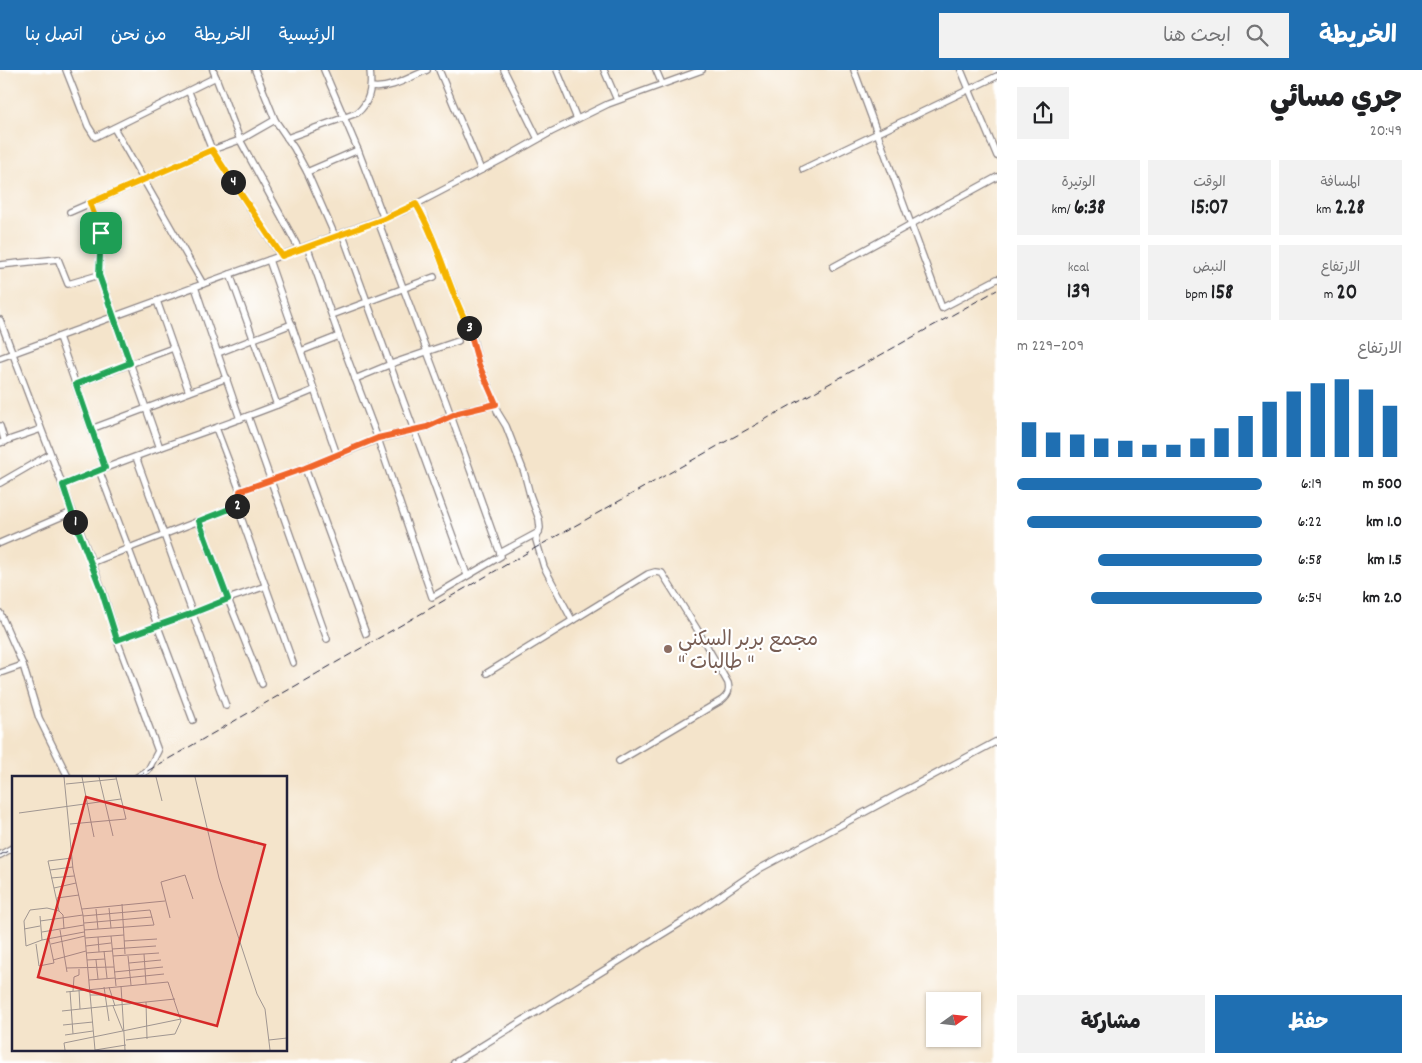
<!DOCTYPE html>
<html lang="ar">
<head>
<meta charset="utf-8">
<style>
	body { margin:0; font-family:Dekko,"Playpen Sans Arabic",sans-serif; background:#f2f2f2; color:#202124; direction:rtl; height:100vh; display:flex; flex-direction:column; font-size:19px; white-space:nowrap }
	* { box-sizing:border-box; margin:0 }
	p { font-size:16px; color:#757577 }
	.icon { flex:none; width:28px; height:28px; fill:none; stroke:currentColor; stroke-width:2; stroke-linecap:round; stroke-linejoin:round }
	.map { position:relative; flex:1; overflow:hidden; direction:ltr }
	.sheet { display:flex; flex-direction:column; background:#fff; width:425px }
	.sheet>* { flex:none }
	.needle { width:32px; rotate:75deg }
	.fabs { position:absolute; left:926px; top:922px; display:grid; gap:10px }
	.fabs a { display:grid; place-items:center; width:55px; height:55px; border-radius:0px; background:#fff; box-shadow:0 1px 4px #0004; font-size:25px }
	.pin { position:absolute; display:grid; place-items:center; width:42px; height:42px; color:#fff; margin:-21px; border-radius:10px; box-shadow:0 2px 8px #0006 }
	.km { position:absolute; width:25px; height:25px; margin:-12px; border-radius:50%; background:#222; color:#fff; font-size:14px; line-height:25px; text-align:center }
	.round { display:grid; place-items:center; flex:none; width:52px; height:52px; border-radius:0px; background:#f2f2f2 }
	.summary { display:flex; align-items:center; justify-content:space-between; height:85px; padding:0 20px }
	h1 { font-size:28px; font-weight:800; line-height:38px }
	.figures { display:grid; grid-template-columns:repeat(3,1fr); gap:8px; height:85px; padding:5px 20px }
	.figures div { display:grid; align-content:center; border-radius:0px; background:#f2f2f2; text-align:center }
	.figures b { font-size:21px; font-weight:800 }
	.figures small { font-size:14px; font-weight:400 }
	.figures p { font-size:14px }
	.chart { height:140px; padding:10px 20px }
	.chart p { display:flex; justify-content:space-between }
	.chart svg { width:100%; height:90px; margin-top:5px; stroke:#1f6fb2; stroke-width:6 }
	.button { display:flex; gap:10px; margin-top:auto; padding:10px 20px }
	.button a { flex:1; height:58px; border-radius:0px; background:#1f6fb2; color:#fff; font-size:20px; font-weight:800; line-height:58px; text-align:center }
	.button a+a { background:#f2f2f2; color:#202124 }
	ul { padding:0 20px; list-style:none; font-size:16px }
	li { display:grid; grid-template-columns:80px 60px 1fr; align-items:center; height:38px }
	li i { height:12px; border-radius:6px; background:#1f6fb2 }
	header { display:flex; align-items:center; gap:30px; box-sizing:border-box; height:70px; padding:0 25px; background:#1f6fb2; color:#fff }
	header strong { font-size:24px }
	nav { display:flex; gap:28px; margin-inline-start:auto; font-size:18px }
	.search { width:350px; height:45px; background:#f2f2f2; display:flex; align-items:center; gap:12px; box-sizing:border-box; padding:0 18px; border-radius:0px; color:#757577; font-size:19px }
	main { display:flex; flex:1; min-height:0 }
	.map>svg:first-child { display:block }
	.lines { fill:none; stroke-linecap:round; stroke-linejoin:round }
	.minor-casing { stroke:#8b8383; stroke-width:8 }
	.minor { stroke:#fff; stroke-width:5.5 }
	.rail { stroke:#22223b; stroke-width:1; stroke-dasharray:8 4; stroke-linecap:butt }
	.split-1-casing { stroke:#fff; stroke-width:10 }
	.split-2-casing { stroke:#fff; stroke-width:10 }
	.split-3-casing { stroke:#fff; stroke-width:10 }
	.split-4-casing { stroke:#fff; stroke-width:10 }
	.split-5-casing { stroke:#fff; stroke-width:10 }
	.split-1 { stroke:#22a559; stroke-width:6 }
	.split-2 { stroke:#22a559; stroke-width:6 }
	.split-3 { stroke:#f0652b; stroke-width:6 }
	.split-4 { stroke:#f5b400; stroke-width:6 }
	.split-5 { stroke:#f5b400; stroke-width:6 }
	.education-dot { fill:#8d6e63; stroke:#fff; stroke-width:2 }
	.labels { text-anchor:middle; stroke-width:4.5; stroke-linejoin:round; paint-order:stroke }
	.education-label { font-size:20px; fill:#785e54; stroke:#fff; text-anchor:start }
	.inset-road { fill:none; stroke:#a09691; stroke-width:1 }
	.view { fill:#d62828; fill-opacity:0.15; stroke:#d62828; stroke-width:2.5 }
	.inset-edge { fill:none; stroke:#22223b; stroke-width:2.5 }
</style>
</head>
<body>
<header>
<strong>الخريطة</strong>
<div class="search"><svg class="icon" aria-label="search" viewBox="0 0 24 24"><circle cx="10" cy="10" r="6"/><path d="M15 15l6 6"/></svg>ابحث هنا</div>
<nav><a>الرئيسية</a><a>الخريطة</a><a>من نحن</a><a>اتصل بنا</a></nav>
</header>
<main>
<section class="sheet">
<div class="summary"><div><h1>جري مسائي</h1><p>20:49</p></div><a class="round"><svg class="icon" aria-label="share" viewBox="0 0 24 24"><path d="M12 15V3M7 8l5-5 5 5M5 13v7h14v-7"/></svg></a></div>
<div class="figures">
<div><p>المسافة</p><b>2.28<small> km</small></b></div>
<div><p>الوقت</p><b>15:07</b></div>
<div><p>الوتيرة</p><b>6:38<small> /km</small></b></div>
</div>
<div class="figures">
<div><p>الارتفاع</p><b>20<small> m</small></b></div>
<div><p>النبض</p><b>158<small> bpm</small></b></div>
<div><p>kcal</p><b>139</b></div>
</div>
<div class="chart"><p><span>الارتفاع</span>209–229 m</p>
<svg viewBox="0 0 160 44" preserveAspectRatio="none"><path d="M5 44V27M15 44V32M25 44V33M35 44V35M45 44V36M55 44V38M65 44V38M75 44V35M85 44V30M95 44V24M105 44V17M115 44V12M125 44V8M135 44V6M145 44V11M155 44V19"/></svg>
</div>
<ul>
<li><b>500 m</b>6:19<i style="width:100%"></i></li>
<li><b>1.0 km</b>6:22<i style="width:96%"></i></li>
<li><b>1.5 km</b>6:58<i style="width:67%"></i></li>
<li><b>2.0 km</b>6:54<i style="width:70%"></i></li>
</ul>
<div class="button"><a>حفظ</a><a>مشاركة</a></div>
</section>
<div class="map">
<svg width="997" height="993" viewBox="0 0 997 993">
	<rect width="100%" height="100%" fill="#fff"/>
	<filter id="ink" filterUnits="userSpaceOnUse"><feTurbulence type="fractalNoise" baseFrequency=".02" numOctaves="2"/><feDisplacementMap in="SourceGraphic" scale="10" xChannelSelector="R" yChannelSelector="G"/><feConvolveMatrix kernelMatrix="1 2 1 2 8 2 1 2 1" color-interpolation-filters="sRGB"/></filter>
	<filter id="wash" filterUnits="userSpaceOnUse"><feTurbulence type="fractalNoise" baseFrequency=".0096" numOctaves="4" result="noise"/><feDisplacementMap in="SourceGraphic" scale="20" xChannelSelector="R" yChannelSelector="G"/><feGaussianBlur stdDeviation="1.12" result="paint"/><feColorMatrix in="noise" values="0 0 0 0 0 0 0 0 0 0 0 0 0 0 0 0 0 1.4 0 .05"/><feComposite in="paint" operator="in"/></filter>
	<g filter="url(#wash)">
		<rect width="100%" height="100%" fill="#f4e4cb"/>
	</g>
	<g filter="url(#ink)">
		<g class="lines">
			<g class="minor-casing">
				<g id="minor">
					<polyline points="66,0 88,56 95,67 216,7"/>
					<polyline points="213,0 240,70 299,179"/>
					<polyline points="255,0 275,50 294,78 307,102 335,166"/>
					<polyline points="324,0 358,80 384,149"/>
					<polyline points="439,0 481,100"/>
					<polyline points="504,0 538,69"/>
					<polyline points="557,0 577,49"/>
					<polyline points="604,0 617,30"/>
					<polyline points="656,0 662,14"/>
					<polyline points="854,0 942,238 997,209"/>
					<polyline points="961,0 997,86"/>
					<path d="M371 17C390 20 410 7 427 0"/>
					<polyline points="189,22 212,80 281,186"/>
					<polyline points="114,58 203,214"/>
					<path d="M287 68 357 43C370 33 372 16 370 0"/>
					<polyline points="803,99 997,6"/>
					<polyline points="307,102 358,80"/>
					<polyline points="90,133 101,163 99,205 160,378"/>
					<polyline points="416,134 425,149 460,239 471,261 479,295 489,317 498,343 506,356 524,402 530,425 539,449 540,458 536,470 544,497 572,550"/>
					<polyline points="70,142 212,80 240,70 275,50"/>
					<polyline points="342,163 467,505"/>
					<polyline points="307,176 339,266 378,369 432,527 501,486 446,332 378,151"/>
					<polyline points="269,190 337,385"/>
					<polyline points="0,195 58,189 68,214 99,205"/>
					<polyline points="833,197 997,107"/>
					<polyline points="230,204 277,335"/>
					<polyline points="195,217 240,349"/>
					<polyline points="157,231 189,322"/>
					<polyline points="332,245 434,207"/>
					<polyline points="0,250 103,522 117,570 158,681 148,700 137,707"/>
					<polyline points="59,267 105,398"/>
					<polyline points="301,281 339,266"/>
					<polyline points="218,283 292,254"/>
					<polyline points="0,288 403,141 512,84 551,62 608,34 702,0"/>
					<polyline points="355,309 391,294 458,271"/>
					<polyline points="76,314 173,278"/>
					<polyline points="248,346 327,569"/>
					<polyline points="0,356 5,372"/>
					<polyline points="91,359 227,308"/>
					<polyline points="0,373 41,359"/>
					<polyline points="136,387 226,636"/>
					<polyline points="305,398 366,564"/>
					<polyline points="99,400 193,650"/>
					<polyline points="0,413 50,384"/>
					<path d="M63 415C145 380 232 355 314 320"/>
					<polyline points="240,421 305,398 378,369 427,357 458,343 496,334"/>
					<polyline points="237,436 293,593"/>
					<polyline points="199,451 228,529 262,614"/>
					<polyline points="0,473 72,442"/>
					<polyline points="500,483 539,462"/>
					<polyline points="91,493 237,436 240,429 240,421 216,358"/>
					<polyline points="0,543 23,595 0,603"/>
					<polyline points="117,570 193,543 228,529 266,516"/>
					<polyline points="23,595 39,648 68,707"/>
					<path d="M487 603 648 504 655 502 662 503 697 559 728 613C730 621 728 625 722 630L619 691"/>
					<polyline points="0,785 14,777"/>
					<polyline points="454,993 682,852 761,798 997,671"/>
				</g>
			</g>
			<use href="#minor" class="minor"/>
			<g class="rail">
				<polyline points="137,707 537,477 997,220"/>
				<polyline points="0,785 14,778"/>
			</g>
		</g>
	</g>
	<g class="lines" filter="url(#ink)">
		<g class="split-1-casing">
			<polyline id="split-1" points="75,452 63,415 105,398 76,314 130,293 99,205 101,163"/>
		</g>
		<g class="split-2-casing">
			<polyline id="split-2" points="75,452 102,522 117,570 193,543 228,529 199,451 237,436"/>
		</g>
		<g class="split-3-casing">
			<polyline id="split-3" points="237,436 240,429 240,421 305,398 378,368 427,357 458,343 496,334 479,295 469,258"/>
		</g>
		<g class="split-4-casing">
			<path id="split-4" d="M233 112 282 186 384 149 416 134C439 173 448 219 469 258"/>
		</g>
		<g class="split-5-casing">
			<polyline id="split-5" points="101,163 90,133 212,80 233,112"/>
		</g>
		<use href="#split-1" class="split-1"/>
		<use href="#split-2" class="split-2"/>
		<use href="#split-3" class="split-3"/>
		<use href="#split-4" class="split-4"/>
		<use href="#split-5" class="split-5"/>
	</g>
	<circle class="education-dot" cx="668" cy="579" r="5"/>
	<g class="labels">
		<g class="education-label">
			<text x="678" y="575">مجمع بربر السكني<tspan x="678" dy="23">" طالبات "</tspan></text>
		</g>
	</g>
	<g transform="translate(12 706)">
		<rect width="275" height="275" fill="#f4e4cb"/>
		<path class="inset-road" d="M52 1 61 93 71 139 83 274M70 1 82 61M87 1 101 60M144 1 150 25M183 1 207 102 245 218 253 233 258 274M54 8 104 3M7 37 109 23M58 48 114 43 104 1M38 94 61 91M39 102 62 100M42 112 64 107M45 122 67 119M110 128 113 178M97 132 99 152M70 133 153 125M84 133 86 153M47 135 36 85 60 82M28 140 30 164 14 170 12 145 18 134 35 132 47 135 51 139 52 153M71 140 138 134 142 149 72 154M158 142 149 106 173 99 181 123M28 145 71 139M72 147 140 141M12 153 28 150M48 154 55 196M30 156 72 149M99 160 104 210M86 161 87 176M73 162 112 159M30 164 72 156M112 165 145 163M24 168 27 190 42 187 37 163M39 168 73 160M74 170 99 167M100 173 144 170M92 175 95 202M74 177 100 175M132 178 134 208M101 180 147 177M116 180 119 209M41 184 74 175M75 184 93 183M84 184 86 203M117 187 149 184M54 192 102 191M102 196 151 191M103 203 152 198M77 204 103 202M109 210 113 274M92 211 97 245M97 211 103 230M67 214 68 233M58 215 61 258M61 215 62 201 67 199V193M54 216 156 206 169 245 163 258 114 264M78 219H93M134 226 163 223M101 230 111 255M50 235 134 226 135 263M51 249 81 246M53 259 81 255M257 264 275 262M53 274 52 267 169 243M83 274 114 269"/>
		<path class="view" d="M74 21 253 69 205 250 26 201Z"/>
		<rect width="275" height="275" class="inset-edge"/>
	</g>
</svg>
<div class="fabs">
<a><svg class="needle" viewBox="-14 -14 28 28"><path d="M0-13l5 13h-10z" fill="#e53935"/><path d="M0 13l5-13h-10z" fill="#757577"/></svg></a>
</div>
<div class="pin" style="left:101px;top:163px;background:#1e9e55"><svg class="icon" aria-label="arrive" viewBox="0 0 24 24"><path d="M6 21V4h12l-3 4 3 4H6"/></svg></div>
<b class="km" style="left:75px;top:452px">1</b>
<b class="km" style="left:237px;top:436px">2</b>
<b class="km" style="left:469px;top:258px">3</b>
<b class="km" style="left:233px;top:112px">4</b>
</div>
</main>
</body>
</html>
